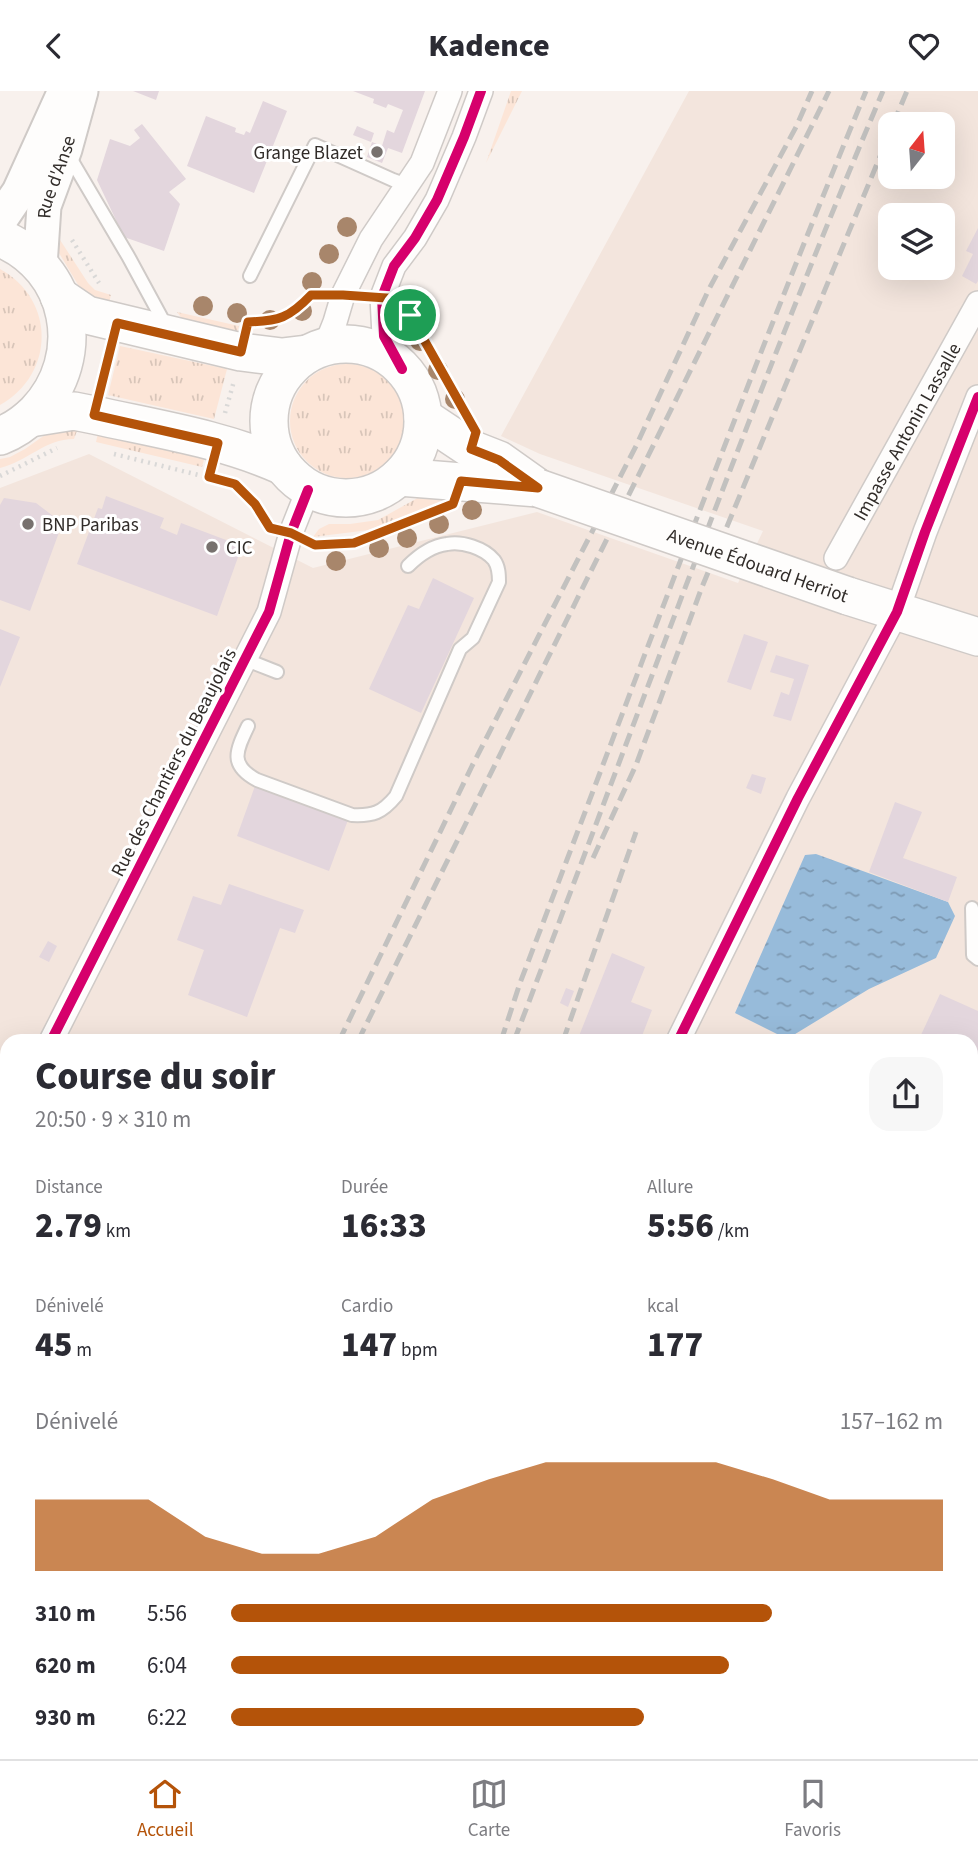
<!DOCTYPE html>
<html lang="fr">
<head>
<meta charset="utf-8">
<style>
	body { margin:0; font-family:"Source Sans 3",sans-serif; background:#f7f7f7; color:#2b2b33; height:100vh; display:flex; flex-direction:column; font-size:26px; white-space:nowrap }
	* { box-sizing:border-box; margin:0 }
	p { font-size:23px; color:#7c7c81 }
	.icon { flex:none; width:38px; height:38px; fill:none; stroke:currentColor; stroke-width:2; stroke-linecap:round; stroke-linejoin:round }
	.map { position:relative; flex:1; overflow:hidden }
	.sheet { position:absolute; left:0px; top:943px; width:978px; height:726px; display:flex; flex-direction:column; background:#fff; border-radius:21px 21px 0 0; box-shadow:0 7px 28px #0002 }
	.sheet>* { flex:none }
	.needle { width:46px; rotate:17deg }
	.controls { position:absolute; left:878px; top:21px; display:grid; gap:14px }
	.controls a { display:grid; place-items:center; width:77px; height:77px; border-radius:14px; background:#fff; box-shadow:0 7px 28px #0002; font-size:35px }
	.pin { position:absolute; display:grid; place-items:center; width:60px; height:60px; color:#fff; margin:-30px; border:4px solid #fff; border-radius:50%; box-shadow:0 2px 7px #0007 }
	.round { display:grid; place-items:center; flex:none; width:74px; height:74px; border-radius:21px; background:#f7f7f7 }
	.headline { display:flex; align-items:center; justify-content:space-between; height:119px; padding:0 35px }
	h1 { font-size:38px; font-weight:800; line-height:52px }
	.metrics { display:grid; grid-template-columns:repeat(3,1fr); gap:10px; height:119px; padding:7px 35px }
	.metrics div { display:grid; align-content:center }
	.metrics b { font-size:35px; font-weight:800 }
	.metrics small { font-size:19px; font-weight:400 }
	.metrics p { font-size:19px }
	.chart { height:196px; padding:14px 35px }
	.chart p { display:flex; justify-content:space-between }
	.chart svg { width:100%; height:126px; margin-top:7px; fill:#b45309; opacity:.7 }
	ul { padding:0 35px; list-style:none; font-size:23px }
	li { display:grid; grid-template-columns:112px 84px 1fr; align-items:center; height:52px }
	li i { height:18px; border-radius:9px; background:#b45309 }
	header { display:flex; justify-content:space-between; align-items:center; height:91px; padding:0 35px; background:#fff; font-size:32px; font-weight:800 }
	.tabs { display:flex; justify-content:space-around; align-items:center; height:98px; border-top:2px solid #e1e1e2; background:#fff; font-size:19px; color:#7c7c81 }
	.tabs a { display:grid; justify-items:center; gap:4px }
	.tabs .selected { color:#b45309 }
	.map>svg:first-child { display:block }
	.built { fill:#f3e5dd; fill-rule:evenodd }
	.grass { fill:url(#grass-tufts) }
	.water { fill:url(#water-ripples) }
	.building { fill:#e3d6dd }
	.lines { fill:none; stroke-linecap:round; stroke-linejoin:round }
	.service-casing { stroke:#cfcac7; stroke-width:16 }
	.minor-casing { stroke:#cfcac7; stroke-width:26 }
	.secondary-casing { stroke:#cfcac7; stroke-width:37 }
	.primary-casing { stroke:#cfcac7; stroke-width:40 }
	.path { stroke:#d9d8d7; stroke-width:4.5; stroke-dasharray:2 5; stroke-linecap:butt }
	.service { stroke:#fefdfc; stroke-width:12 }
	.minor { stroke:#fefdfc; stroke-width:23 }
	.secondary { stroke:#fefdfc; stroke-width:33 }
	.primary { stroke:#fefdfc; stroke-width:37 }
	.rail { stroke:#c2c1bf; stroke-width:5; stroke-dasharray:14 7; stroke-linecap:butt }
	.primary-bridge-casing { stroke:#cfcac7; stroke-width:40; stroke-linecap:butt }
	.primary-bridge { stroke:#fefdfc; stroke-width:37 }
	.cycleway-casing { stroke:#fff; stroke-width:15 }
	.cycleway { stroke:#d6006c; stroke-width:10 }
	.tree { fill:#a8866b }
	.route-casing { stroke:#fff; stroke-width:14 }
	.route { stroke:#b45309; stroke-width:9 }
	.poi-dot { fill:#77716e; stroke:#fff; stroke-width:2.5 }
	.labels { text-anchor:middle; stroke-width:6; stroke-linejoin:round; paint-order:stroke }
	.poi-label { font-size:19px; fill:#312c29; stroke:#fff; text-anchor:start }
	.street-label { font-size:19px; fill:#312c29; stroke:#fff }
</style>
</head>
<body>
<header><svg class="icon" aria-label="back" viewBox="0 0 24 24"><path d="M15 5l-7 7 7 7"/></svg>Kadence<svg class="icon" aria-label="heart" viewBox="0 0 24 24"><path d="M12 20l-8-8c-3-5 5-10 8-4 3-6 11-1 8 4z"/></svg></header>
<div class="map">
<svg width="978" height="1668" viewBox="0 0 978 1668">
	<defs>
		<pattern id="grass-tufts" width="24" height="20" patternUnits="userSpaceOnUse" patternTransform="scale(1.75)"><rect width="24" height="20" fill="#fce5d7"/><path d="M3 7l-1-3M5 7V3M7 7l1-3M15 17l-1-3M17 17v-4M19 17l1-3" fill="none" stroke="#d8c5b9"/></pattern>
		<pattern id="water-ripples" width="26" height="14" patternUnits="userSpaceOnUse" patternTransform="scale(1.75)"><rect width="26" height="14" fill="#97bbda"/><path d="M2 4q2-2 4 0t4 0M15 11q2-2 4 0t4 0" fill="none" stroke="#7c98b1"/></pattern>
	</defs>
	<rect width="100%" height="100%" fill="#f8f1ed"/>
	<path class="built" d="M689 0H978V1668H0V397L89 363 313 477 537 421 738 492 763 440 540 363 501 345ZM891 33H943V86H891ZM891 124H943V177H891ZM7 950H971V1662H7Z"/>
	<g class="grass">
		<polygon points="511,0 522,0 486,72"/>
		<polygon points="51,135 88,192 95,199 111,204 108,215 83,202 56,157"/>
		<path d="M0 178C56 209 55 283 0 314Z"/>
		<polygon points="177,221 239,235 236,246 186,233"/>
		<polygon points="120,255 227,278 214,328 108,304"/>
		<circle cx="347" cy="330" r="57"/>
		<path d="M78 337 74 348C45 348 28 370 0 377V368L10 366 25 358 49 341Z"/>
		<polygon points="98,342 205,365 202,376 96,351"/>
		<polygon points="423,404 447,407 394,431 369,439 313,446 319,438 329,433 350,433 378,429"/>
	</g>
	<polygon class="water" points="816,763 948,811 955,825 936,867 869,898 787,948 735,922 805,764"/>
	<g class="building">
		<polygon points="133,0 159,0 156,9"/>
		<polygon points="353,0 425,0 402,62 388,57 382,72 367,66 372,51 382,55 387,39 394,42 403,19 388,13 386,17 373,12 374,8"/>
		<polygon points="263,10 287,20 254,102 187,75 206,25 236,37 235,41 244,44 246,40 250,42"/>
		<polygon points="142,33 186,88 169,101 180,113 164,160 124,146 97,89 110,48 130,55 140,47 134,39"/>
		<polygon points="357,35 374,42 371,51 353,44"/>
		<polygon points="978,137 978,190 976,193 962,185 973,163 966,160"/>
		<polygon points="106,405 164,427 160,437 177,444 181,432 242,455 217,525 77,473 98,417 102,418"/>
		<polygon points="4,407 36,412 57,428 55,433 61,436 30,520 0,509 0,414"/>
		<polygon points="433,487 474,507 421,622 369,598 408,514 419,518"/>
		<polygon points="0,538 20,546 0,596"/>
		<polygon points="744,543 768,551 751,599 727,591"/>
		<polygon points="776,564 809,574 791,630 773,625 781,601 789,604 794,588 770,581"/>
		<polygon points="752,683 766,687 761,703 746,697"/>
		<polygon points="255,695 348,729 329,780 237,745"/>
		<polygon points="895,711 922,721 903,767 957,786 948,811 869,781"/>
		<polygon points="229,793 304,819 295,842 280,837 247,926 188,904 204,859 177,849 193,805 221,814"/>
		<polygon points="48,850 57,855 49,871 39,866"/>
		<polygon points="612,862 645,876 631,911 652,919 640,950 577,950"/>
		<polygon points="566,897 574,900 568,916 560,912"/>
		<polygon points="940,903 978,920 978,969 971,966 971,950 936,950 921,944"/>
		<polygon points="971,1230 978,1233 978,1668 549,1668 536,1662 971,1662"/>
		<polygon points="7,1247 7,1286 0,1282 0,1261"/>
		<polygon points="7,1298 7,1414 0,1410 0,1312"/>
	</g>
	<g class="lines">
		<g class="service-casing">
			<g id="service">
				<polyline points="69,65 128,165 166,235"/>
				<polyline points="250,185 315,54 393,89 407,94"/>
				<polyline points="244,568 277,581"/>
				<path d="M248 635C236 660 229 674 257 689L352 724C373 725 382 722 396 705L460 558 473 547 499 491C499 484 499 476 494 469 484 457 462 450 447 453 431 455 419 464 408 475"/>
				<polyline points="972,817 973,864 978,868"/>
				<polyline points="971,1141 978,1144"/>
				<polyline points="971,1211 978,1196"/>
				<polyline points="484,1662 496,1668"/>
				<polyline points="392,1668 395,1662"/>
			</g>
		</g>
		<g class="minor-casing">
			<g id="minor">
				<polyline points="325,256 335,231 343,204 371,148 422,72 450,0"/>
				<polyline points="402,278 384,245 382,206 394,175 415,147 437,109 464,46 481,0"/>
				<path id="s1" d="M836 467 978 212"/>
				<polyline points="51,950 269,521 291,442 308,399"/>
				<polyline points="678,950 798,707 897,521 925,441 978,306"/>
				<polyline points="0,1049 7,1036"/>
			</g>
		</g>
		<g class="secondary-casing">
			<g id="secondary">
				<polyline points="0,129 19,101 64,2"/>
				<path id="s2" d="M40 175 44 115 65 58 81 0"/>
			</g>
		</g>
		<g class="primary-casing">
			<g id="primary">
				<path d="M0 147C72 176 89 266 36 321 26 331 13 340 0 345"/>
				<polyline points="59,205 87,224 241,261 282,266 307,263"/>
				<circle cx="346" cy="330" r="77"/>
				<polyline points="423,326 471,358 499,369 537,396"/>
				<path d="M30 327 74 320 94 324C157 338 223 348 283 375"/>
				<polyline points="399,386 538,397"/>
				<polyline points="848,505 978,546"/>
			</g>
		</g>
		<g class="path">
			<polyline points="72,149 99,192"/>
			<polyline points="408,220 459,310"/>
			<path d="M267 230C285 230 299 217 311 204H319"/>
			<polyline points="101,294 109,262"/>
			<polyline points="225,322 234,290"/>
			<polyline points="114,363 235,393 255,413 269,436"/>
			<polyline points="0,385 57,357"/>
			<polyline points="313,453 354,452 434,421"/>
			<polyline points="340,1668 342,1662"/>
		</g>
		<use href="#service" class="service"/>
		<use href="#minor" class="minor"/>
		<use href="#secondary" class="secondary"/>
		<use href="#primary" class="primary"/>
		<g class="rail">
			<polyline points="893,33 907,0"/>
			<polyline points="593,767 636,674 702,496 891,39"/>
			<polyline points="339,950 472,675 636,355 709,198 796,36 812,0"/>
			<polyline points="358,950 829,0"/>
			<path d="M501 950 520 892C634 594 744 295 866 0"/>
			<path d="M514 950C635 633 750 313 883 0"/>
			<polyline points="563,950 636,741"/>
			<polyline points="0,1643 7,1628"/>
			<polyline points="207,1668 209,1662"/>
		</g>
		<g class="primary-bridge-casing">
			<g id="primary-bridge">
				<path id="s3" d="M538 397 848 505"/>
			</g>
		</g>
		<use href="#primary-bridge" class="primary-bridge"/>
		<g class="cycleway-casing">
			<g id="cycleway">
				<polyline points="402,278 384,245 382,206 394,175 415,147 437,109 464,46 481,0"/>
				<polyline points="51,950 269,521 291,442 308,399"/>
				<polyline points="678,950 798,707 897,521 925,441 978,306"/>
			</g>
		</g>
		<use href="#cycleway" class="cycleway"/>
	</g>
	<g class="tree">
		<circle cx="347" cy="136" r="10"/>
		<circle cx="329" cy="163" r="10"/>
		<circle cx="312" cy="191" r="10"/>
		<circle cx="203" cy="215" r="10"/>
		<circle cx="302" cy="220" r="10"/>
		<circle cx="237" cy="222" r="10"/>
		<circle cx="270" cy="229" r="10"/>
		<circle cx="420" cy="250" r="10"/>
		<circle cx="438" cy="279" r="10"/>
		<circle cx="455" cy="308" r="10"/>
		<circle cx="472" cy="419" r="10"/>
		<circle cx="439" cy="433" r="10"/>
		<circle cx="407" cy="447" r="10"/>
		<circle cx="379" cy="457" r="10"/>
		<circle cx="336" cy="470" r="10"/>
	</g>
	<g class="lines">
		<g class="route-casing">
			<path id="route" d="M311 204H343L401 208 476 341 471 358 499 369 538 397 461 390 453 413 354 452 315 454 291 442 270 437 255 413 235 393 209 386 218 352 94 324 117 232 241 261 248 231C279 230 289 227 311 204Z"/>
		</g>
		<use href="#route" class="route"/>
	</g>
	<g class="poi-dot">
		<circle cx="377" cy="61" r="7"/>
		<circle cx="28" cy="433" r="7"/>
		<circle cx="212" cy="456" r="7"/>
	</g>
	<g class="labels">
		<g class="poi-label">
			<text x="363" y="68" text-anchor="end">Grange Blazet</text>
			<text x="42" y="440">BNP Paribas</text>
			<text x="226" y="463">CIC</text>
		</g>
		<g class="street-label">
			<text dy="7" stroke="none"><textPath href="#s2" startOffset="91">Rue d'Anse</textPath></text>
			<text dy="7" stroke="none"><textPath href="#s1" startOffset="145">Impasse Antonin Lassalle</textPath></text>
			<text dy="7" stroke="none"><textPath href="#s3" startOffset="233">Avenue Édouard Herriot</textPath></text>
			<text transform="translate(173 671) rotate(-63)" y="7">Rue des Chantiers du Beaujolais</text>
		</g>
	</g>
</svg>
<div class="controls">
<a><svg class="needle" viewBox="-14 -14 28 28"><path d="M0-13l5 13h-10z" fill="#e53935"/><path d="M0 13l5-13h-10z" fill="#7c7c81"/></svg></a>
<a><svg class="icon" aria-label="layers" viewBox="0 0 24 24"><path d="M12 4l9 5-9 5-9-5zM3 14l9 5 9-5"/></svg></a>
</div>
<div class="pin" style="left:410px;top:224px;background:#1e9e55"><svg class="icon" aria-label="arrive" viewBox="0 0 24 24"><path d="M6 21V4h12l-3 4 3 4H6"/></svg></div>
<section class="sheet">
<div class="headline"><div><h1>Course du soir</h1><p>20:50 · 9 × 310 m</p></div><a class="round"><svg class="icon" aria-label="share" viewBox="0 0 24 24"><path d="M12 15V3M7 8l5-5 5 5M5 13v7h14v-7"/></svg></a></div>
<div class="metrics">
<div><p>Distance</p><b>2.79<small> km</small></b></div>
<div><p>Durée</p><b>16:33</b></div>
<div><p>Allure</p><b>5:56<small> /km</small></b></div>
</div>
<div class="metrics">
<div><p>Dénivelé</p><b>45<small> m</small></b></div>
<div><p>Cardio</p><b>147<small> bpm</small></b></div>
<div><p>kcal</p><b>177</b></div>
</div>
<div class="chart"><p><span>Dénivelé</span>157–162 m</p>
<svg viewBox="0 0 160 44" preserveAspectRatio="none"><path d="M0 44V19L10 19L20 19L30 32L40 38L50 38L60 32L70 19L80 12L90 6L100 6L110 6L120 6L130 12L140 19L150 19L160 19V44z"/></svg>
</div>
<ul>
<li><b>310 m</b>5:56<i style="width:76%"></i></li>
<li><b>620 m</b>6:04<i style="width:70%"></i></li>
<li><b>930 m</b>6:22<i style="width:58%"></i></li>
</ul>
</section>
</div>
<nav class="tabs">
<a class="selected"><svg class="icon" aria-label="home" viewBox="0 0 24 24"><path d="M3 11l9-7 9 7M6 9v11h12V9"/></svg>Accueil</a>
<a><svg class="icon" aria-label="map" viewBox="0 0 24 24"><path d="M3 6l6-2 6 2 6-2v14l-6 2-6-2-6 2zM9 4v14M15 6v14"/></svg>Carte</a>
<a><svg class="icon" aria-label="saved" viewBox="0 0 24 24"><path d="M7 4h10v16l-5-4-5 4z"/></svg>Favoris</a>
</nav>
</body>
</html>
